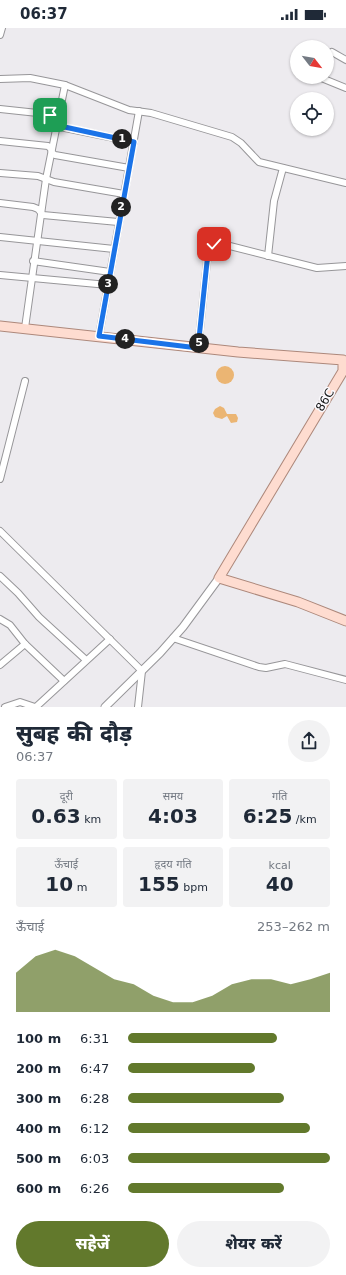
<!DOCTYPE html>
<html lang="hi">
<head>
<meta charset="utf-8">
<style>
	body { margin:0; font-family:"DejaVu Sans","Noto Sans Devanagari",sans-serif; background:#f2f2f3; color:#1f2937; height:100vh; display:flex; flex-direction:column; font-size:15px; white-space:nowrap }
	* { box-sizing:border-box; margin:0 }
	p { font-size:13px; color:#747a83 }
	.icon { flex:none; width:22px; height:22px; fill:none; stroke:currentColor; stroke-width:2; stroke-linecap:round; stroke-linejoin:round }
	.map { position:relative; height:679px; overflow:hidden }
	.details { display:flex; flex-direction:column; background:#fff; flex:1 }
	.details>* { flex:none }
	.needle { width:26px; rotate:121deg }
	.controls { position:absolute; left:290px; top:12px; display:grid; gap:8px }
	.controls a { display:grid; place-items:center; width:44px; height:44px; border-radius:50%; background:#fff; box-shadow:0 1px 3px #0004; font-size:20px }
	.pin { position:absolute; display:grid; place-items:center; width:34px; height:34px; color:#fff; margin:-17px; border-radius:8px; box-shadow:0 2px 6px #0006 }
	.km { position:absolute; width:20px; height:20px; margin:-10px; border-radius:50%; background:#222; color:#fff; font-size:11px; line-height:20px; text-align:center }
	.round { display:grid; place-items:center; flex:none; width:42px; height:42px; border-radius:21px; background:#f2f2f3 }
	.summary { display:flex; align-items:center; justify-content:space-between; height:68px; padding:0 16px }
	h1 { font-size:22px; font-weight:800; line-height:30px }
	.figures { display:grid; grid-template-columns:repeat(3,1fr); gap:6px; height:68px; padding:4px 16px }
	.figures div { display:grid; align-content:center; border-radius:4px; background:#f2f2f3; text-align:center }
	.figures b { font-size:20px; font-weight:800 }
	.figures small { font-size:11px; font-weight:400 }
	.figures p { font-size:11px }
	.chart { height:112px; padding:8px 16px }
	.chart p { display:flex; justify-content:space-between }
	.chart svg { width:100%; height:72px; margin-top:4px; fill:#62792c; opacity:.7 }
	.button { display:flex; gap:8px; margin-top:auto; padding:8px 16px }
	.button a { flex:1; height:46px; border-radius:24px; background:#62792c; color:#fff; font-size:16px; font-weight:800; line-height:46px; text-align:center }
	.button a+a { background:#f2f2f3; color:#1f2937 }
	ul { padding:0 16px; list-style:none; font-size:13px }
	li { display:grid; grid-template-columns:64px 48px 1fr; align-items:center; height:30px }
	li i { height:10px; border-radius:5px; background:#62792c }
	.status { display:flex; justify-content:space-between; align-items:center; height:28px; padding:0 20px; background:#fff; direction:ltr }
	.status svg { height:11px; fill:currentColor }
	.map>svg:first-child { display:block }
	.building { fill:#ebb573 }
	.lines { fill:none; stroke-linecap:round; stroke-linejoin:round }
	.minor-casing { stroke:#979699; stroke-width:8 }
	.tertiary-casing { stroke:#979699; stroke-width:9 }
	.primary-casing { stroke:#ad887b; stroke-width:11 }
	.minor { stroke:#fff; stroke-width:6 }
	.tertiary { stroke:#fff; stroke-width:7 }
	.primary { stroke:#fedcd0; stroke-width:9 }
	.route-casing { stroke:#fff; stroke-width:8 }
	.route { stroke:#1a73e8; stroke-width:5 }
	.labels { text-anchor:middle; stroke-width:3; stroke-linejoin:round; paint-order:stroke }
	.street-label { font-size:12px; fill:#171718; stroke:#faf9fd }
</style>
</head>
<body>
<div class="status"><b>06:37</b><svg viewBox="0 0 49 12"><path d="M0 12V9h3v3zM5 12V6h3v6zM10 12V3h3v9zM15 12V0h3v12zM26 1h20v11H26zM47 4h2v5h-2z"/></svg></div>
<div class="map">
<svg width="346" height="679" viewBox="0 0 346 679">
	<rect width="100%" height="100%" fill="#edebef"/>
	<g class="building">
		<circle cx="225" cy="347" r="9"/>
		<polygon points="220,378 224,380 227,386 236,386 238,390 237,394 231,395 227,388 222,391 215,389 213,385 215,381"/>
	</g>
	<g class="lines">
		<g class="minor-casing">
			<g id="minor">
				<polyline points="0,7 2,0"/>
				<polyline points="332,24 346,32"/>
				<polyline points="319,49 346,60"/>
				<polyline points="0,51 30,50 65,57 129,82 151,85 232,109 241,115 259,134 346,155"/>
				<polyline points="0,81 47,86 60,99 134,114"/>
				<polyline points="0,113 48,118 51,121 52,125 55,127 129,140"/>
				<polyline points="0,145 38,148 54,154 124,166"/>
				<polyline points="0,175 33,179 38,181 43,187 118,194"/>
				<polyline points="0,209 114,221"/>
				<polyline points="268,228 274,173 283,140"/>
				<polyline points="33,233 110,244"/>
				<polyline points="0,247 108,257"/>
				<polyline points="25,300 46,151 65,57"/>
				<polyline points="99,308 139,83"/>
				<polyline points="198,320 207,234 210,221 214,216 226,217 317,240 346,238"/>
				<polyline points="0,451 25,353"/>
				<polyline points="0,503 142,643 138,679"/>
				<polyline points="0,548 18,565 39,589 86,632"/>
				<polyline points="0,591 10,597 25,616 64,653"/>
				<polyline points="173,610 259,639 266,640 285,636 346,652"/>
				<polyline points="0,637 25,616"/>
				<polyline points="5,679 20,674 35,679"/>
				<polyline points="36,679 110,611"/>
			</g>
		</g>
		<g class="tertiary-casing">
			<polyline id="tertiary" points="105,679 160,625 183,599 219,550"/>
		</g>
		<g class="primary-casing">
			<polyline id="primary" points="0,298 238,324 343,332 343,343 219,550 298,574 346,593"/>
		</g>
		<use href="#minor" class="minor"/>
		<use href="#tertiary" class="tertiary"/>
		<use href="#primary" class="primary"/>
	</g>
	<g class="lines">
		<g class="route-casing">
			<polyline id="route" points="50,87 60,98 134,114 99,308 198,320 207,234 210,221 214,216"/>
		</g>
		<use href="#route" class="route"/>
	</g>
	<g class="labels">
		<g class="street-label">
			<text transform="translate(325 372) rotate(-59)" y="4">86C</text>
		</g>
	</g>
</svg>
<div class="controls">
<a><svg class="needle" viewBox="-14 -14 28 28"><path d="M0-13l5 13h-10z" fill="#e53935"/><path d="M0 13l5-13h-10z" fill="#747a83"/></svg></a>
<a><svg class="icon" aria-label="locate" viewBox="0 0 24 24"><circle cx="12" cy="12" r="6"/><path d="M12 2v4M12 18v4M2 12h4M18 12h4"/></svg></a>
</div>
<div class="pin" style="left:50px;top:87px;background:#1e9e55"><svg class="icon" aria-label="arrive" viewBox="0 0 24 24"><path d="M6 21V4h12l-3 4 3 4H6"/></svg></div>
<div class="pin" style="left:214px;top:216px;background:#d93025"><svg class="icon" aria-label="check" viewBox="0 0 24 24"><path d="M5 12l5 5 9-10"/></svg></div>
<b class="km" style="left:122px;top:111px">1</b>
<b class="km" style="left:121px;top:179px">2</b>
<b class="km" style="left:108px;top:256px">3</b>
<b class="km" style="left:125px;top:311px">4</b>
<b class="km" style="left:199px;top:315px">5</b>
</div>
<section class="details">
<div class="summary"><div><h1>सुबह की दौड़</h1><p>06:37</p></div><a class="round"><svg class="icon" aria-label="share" viewBox="0 0 24 24"><path d="M12 15V3M7 8l5-5 5 5M5 13v7h14v-7"/></svg></a></div>
<div class="figures">
<div><p>दूरी</p><b>0.63<small> km</small></b></div>
<div><p>समय</p><b>4:03</b></div>
<div><p>गति</p><b>6:25<small> /km</small></b></div>
</div>
<div class="figures">
<div><p>ऊँचाई</p><b>10<small> m</small></b></div>
<div><p>हृदय गति</p><b>155<small> bpm</small></b></div>
<div><p>kcal</p><b>40</b></div>
</div>
<div class="chart"><p><span>ऊँचाई</span>253–262 m</p>
<svg viewBox="0 0 160 44" preserveAspectRatio="none"><path d="M0 44V20L10 10L20 6L30 10L40 17L50 24L60 27L70 34L80 38L90 38L100 34L110 27L120 24L130 24L140 27L150 24L160 20V44z"/></svg>
</div>
<ul>
<li><b>100 m</b>6:31<i style="width:74%"></i></li>
<li><b>200 m</b>6:47<i style="width:63%"></i></li>
<li><b>300 m</b>6:28<i style="width:77%"></i></li>
<li><b>400 m</b>6:12<i style="width:90%"></i></li>
<li><b>500 m</b>6:03<i style="width:100%"></i></li>
<li><b>600 m</b>6:26<i style="width:77%"></i></li>
</ul>
<div class="button"><a>सहेजें</a><a>शेयर करें</a></div>
</section>
</body>
</html>
